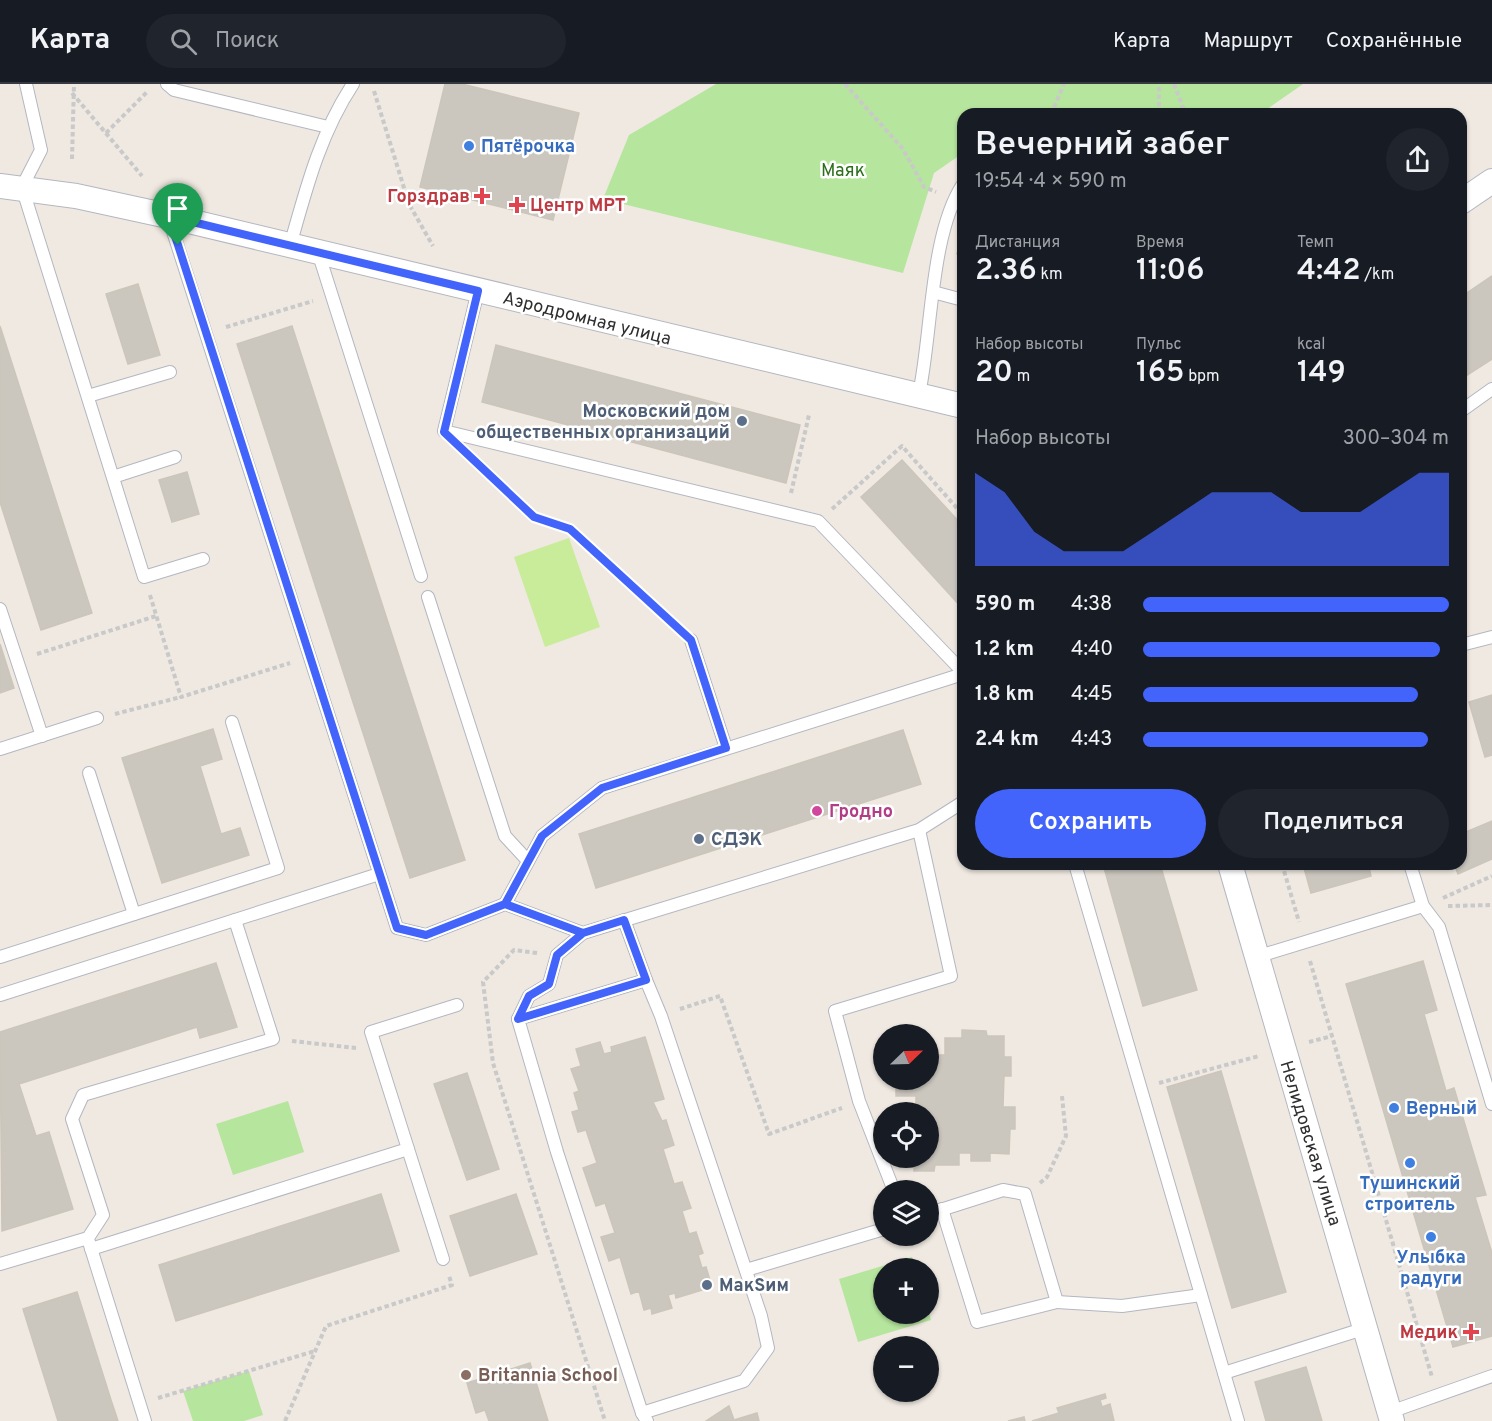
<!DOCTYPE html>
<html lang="ru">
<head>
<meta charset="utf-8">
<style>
	body { margin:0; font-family:Overpass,sans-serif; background:#20242c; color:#f1f3f6; height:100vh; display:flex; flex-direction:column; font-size:22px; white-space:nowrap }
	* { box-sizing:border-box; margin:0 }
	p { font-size:20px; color:#9ea1a6 }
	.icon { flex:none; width:33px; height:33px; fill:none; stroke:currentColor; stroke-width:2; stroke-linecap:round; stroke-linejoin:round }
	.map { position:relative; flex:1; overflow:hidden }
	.side { position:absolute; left:957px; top:24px; width:510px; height:762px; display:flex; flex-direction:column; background:#171b24; border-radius:18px; box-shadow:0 2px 4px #0004 }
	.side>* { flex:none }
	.needle { width:39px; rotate:67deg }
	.buttons { position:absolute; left:873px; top:940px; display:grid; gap:12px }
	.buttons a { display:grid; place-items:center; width:66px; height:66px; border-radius:50%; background:#171b24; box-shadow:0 2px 4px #0004; font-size:30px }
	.pin { position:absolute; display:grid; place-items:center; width:51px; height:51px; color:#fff; margin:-62px -26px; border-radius:50% 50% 50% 0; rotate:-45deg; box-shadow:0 0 6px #0007 }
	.pin .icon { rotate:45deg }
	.round { display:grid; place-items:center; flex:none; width:63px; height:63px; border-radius:32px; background:#20242c }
	.summary { display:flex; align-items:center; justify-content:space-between; height:102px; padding:0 18px }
	h1 { font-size:33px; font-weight:600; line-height:45px }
	.stats { display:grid; grid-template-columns:repeat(3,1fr); gap:9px; height:102px; padding:6px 18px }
	.stats div { display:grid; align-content:center }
	.stats b { font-size:30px; font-weight:600 }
	.stats small { font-size:16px; font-weight:400 }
	.stats p { font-size:16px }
	.chart { height:168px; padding:12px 18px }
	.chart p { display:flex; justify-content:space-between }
	.chart svg { width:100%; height:108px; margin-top:6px; fill:#4264fb; opacity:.7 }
	.primary-button { display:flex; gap:12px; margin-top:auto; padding:12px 18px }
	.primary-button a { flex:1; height:69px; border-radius:36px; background:#4264fb; color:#fff; font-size:24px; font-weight:600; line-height:69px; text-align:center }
	.primary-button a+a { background:#20242c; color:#f1f3f6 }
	ul { padding:0 18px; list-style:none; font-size:20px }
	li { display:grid; grid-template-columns:96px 72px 1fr; align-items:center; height:45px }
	li i { height:15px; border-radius:8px; background:#4264fb }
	header { display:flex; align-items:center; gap:36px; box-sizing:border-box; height:84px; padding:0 30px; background:#171b24; border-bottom:2px solid #363941 }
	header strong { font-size:28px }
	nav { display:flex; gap:33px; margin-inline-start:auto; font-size:21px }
	.search { width:420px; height:54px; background:#20242c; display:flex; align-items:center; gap:15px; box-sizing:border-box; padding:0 21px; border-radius:33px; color:#9ea1a6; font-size:22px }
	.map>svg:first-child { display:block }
	.green { fill:#b6e59e }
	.pitch { fill:#c9ec9a }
	.building { fill:#cbc7bf; stroke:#cbc5ba; stroke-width:1.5 }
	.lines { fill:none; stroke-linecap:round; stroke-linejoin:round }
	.service-casing { stroke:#b4b7c1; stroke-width:14 }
	.minor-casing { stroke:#b4b7c1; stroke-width:26 }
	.path { stroke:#c9c9c9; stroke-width:4; stroke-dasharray:4.5 3; stroke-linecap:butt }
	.service { stroke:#fff; stroke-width:12 }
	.minor { stroke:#fff; stroke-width:24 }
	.route-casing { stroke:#fff; stroke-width:12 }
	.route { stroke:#4264fb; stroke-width:8 }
	.shop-dot { fill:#3f7fe0; stroke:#fff; stroke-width:2 }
	.health-dot { fill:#e0444e; stroke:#fff; stroke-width:2 }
	.service-dot { fill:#5c6f8a; stroke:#fff; stroke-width:2 }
	.hotel-dot { fill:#d1479c; stroke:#fff; stroke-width:2 }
	.education-dot { fill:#8d6e63; stroke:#fff; stroke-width:2 }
	.labels { text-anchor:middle; stroke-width:5; stroke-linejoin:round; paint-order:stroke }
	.shop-label { font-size:18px; font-weight:bold; fill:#366cbe; stroke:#fff; text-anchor:start }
	.park-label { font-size:18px; fill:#2c6e1b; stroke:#fff }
	.health-label { font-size:18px; font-weight:bold; fill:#be3a42; stroke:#fff; text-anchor:end }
	.street-label { font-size:18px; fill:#2e2e2e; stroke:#fff }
	.service-label { font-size:18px; font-weight:bold; fill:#4e5e75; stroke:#fff; text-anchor:start }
	.hotel-label { font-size:18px; font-weight:bold; fill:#b23c85; stroke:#fff; text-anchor:start }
	.education-label { font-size:18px; font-weight:bold; fill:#785e54; stroke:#fff; text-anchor:start }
</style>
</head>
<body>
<header>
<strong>Карта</strong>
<div class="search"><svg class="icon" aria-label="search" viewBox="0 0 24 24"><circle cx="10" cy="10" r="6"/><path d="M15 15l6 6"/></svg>Поиск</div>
<nav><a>Карта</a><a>Маршрут</a><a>Сохранённые</a></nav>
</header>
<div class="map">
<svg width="1492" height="1337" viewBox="0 0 1492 1337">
	<rect width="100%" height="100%" fill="#efe9e1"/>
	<g class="green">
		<polygon points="716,0 1303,0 1260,30 1123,30 1044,25 1034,30 963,30 963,69 934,89 903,189 603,115 629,51"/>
		<polygon points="288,1017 304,1068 233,1091 216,1040"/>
		<polygon points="912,1173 916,1185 884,1185 884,1230 929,1229 931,1236 858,1258 839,1195"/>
		<polygon points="249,1287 263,1331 244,1337 193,1337 183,1307"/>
	</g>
	<polygon class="pitch" points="569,454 600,543 545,563 514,473"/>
	<g class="building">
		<polygon points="445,0 462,0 579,29 553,136 420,103"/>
		<polygon points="963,149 963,171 957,170"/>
		<polygon points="1492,192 1492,275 1461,295 1461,213"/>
		<polygon points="138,200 160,271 128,280 106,210"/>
		<polygon points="0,242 92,529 41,546 0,418"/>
		<polygon points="292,242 465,776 410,794 237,260"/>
		<polygon points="496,261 800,341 786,399 482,318"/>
		<polygon points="902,376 963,442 963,525 861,413"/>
		<polygon points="187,388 199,430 172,438 159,396"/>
		<polygon points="0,560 14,604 0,609"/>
		<polygon points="1492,611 1492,671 1485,673 1469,618"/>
		<polygon points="213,645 222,675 200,682 221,750 240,744 249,771 162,799 122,674"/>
		<polygon points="903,646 921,700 596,804 579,750"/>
		<polygon points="1492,737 1492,775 1458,790 1454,780 1461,780 1461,750"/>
		<polygon points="1103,780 1160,780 1197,906 1143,922"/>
		<polygon points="1303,780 1368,780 1371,792 1311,809"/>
		<polygon points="1423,877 1437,926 1424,930 1446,1007 1454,1004 1486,1111 1475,1113 1492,1169 1492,1252 1453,1263 1346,900"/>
		<polygon points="216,879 237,943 200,954 197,943 19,1000 36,1052 49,1048 73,1125 2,1147 0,948"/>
		<polygon points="962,946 986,947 987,952 1004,952 1004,973 1011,973 1011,992 1004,992 1003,1023 1015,1023 1015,1045 1010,1045 1009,1070 990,1069 990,1077 971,1077 971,1069 959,1069 959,1081 935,1081 934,1087 914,1087 915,1074 928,1074 928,1029 916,1029 916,1012 896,1012 896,996 928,996 928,964 930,971 945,971 945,954 962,954"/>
		<polygon points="645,953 664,1015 653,1018 662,1037 666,1036 674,1061 663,1065 674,1100 682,1098 691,1124 682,1127 689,1150 696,1148 703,1169 698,1171 702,1184 706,1183 712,1203 676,1214 675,1209 668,1211 672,1224 652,1230 651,1224 644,1226 639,1207 631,1210 620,1173 609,1177 601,1153 615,1149 605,1119 596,1122 583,1084 597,1079 586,1046 578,1048 572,1028 579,1026 574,1009 579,1007 571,985 581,982 576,965 600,958 604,970 612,968 611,963"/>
		<polygon points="1221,987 1286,1208 1232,1224 1167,1003"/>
		<polygon points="467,989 499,1085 467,1096 434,1000"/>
		<polygon points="381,1110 399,1167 176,1237 159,1181"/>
		<polygon points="516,1110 537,1170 470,1192 450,1132"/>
		<polygon points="77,1208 111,1316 118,1337 58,1337 23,1225"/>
		<polygon points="530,1279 548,1337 489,1337 485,1326 476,1329 467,1299"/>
		<polygon points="1306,1283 1322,1337 1266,1337 1255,1298"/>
		<polygon points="1105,1310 1106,1314 1100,1316 1102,1323 1110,1320 1114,1337 1032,1337 1059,1329 1057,1324"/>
		<polygon points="729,1322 734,1336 757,1329 759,1337 706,1337"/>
		<polygon points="1024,1333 1025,1337 1008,1337"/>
	</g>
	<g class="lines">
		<g class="service-casing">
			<g id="service">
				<polyline points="26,0 41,66 22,103 144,493 203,475"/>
				<polyline points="167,0 174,6 328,43"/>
				<polyline points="168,132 397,844 426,851 505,820 583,849 919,746 963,718"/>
				<path d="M290 162C306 105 320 50 353 0"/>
				<polyline points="318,168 421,492"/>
				<polyline points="478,207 444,347 818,437 963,588"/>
				<polyline points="933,208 963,216"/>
				<path d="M919 310C932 250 930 150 963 100"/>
				<polyline points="88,312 170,288"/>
				<polyline points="1461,327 1492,305"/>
				<polyline points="113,393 175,373"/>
				<polyline points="428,513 505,752 528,777"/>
				<polyline points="0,525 42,652"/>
				<polyline points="691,556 726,664"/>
				<polyline points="1461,561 1492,553"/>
				<polyline points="0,665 97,634"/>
				<polyline points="89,689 134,830"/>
				<polyline points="1075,780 1238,1337"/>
				<polyline points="1410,780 1423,822 1439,843 1492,1020"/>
				<polyline points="505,820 542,752 602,704 963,590"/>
				<polyline points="624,836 646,896"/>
				<polyline points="583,849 557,871 549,900 529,912 518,935 557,1068 642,1329"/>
				<polyline points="0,873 278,784 232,638"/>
				<polyline points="1256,873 1423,822"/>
				<polyline points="0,911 379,790"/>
				<polyline points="518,935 646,896 661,932 761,1232 768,1264 744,1297 642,1329 647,1337"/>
				<polyline points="408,1065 443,1175"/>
				<polyline points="894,1107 859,1017 835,927 951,892 919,746"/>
				<polyline points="928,1130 1003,1106 1025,1110 1057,1218 977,1238 942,1125"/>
				<polyline points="89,1158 145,1337"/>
				<polyline points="91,1165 408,1065 371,948 457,921"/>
				<polyline points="0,1180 88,1154 103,1131 72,1035 83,1011 273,955 235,836"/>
				<polyline points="746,1186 884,1145"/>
				<polyline points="1057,1218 1122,1222 1201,1211"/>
				<polyline points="1224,1289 1366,1244"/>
				<polyline points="1390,1328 1492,1292"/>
			</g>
		</g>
		<g class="minor-casing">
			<g id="minor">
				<polyline points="0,102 76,112 168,132 963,322"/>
				<polyline points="1461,118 1492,97"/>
				<polyline points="1230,780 1392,1337"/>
			</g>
		</g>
		<g class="path">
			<polyline points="845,0 903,65 924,103 936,108"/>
			<polyline points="1174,0 1184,26"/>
			<polyline points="374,7 409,120 433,162"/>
			<polyline points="72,9 142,92"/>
			<polyline points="1051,30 1064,0"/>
			<polyline points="1159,30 1159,0"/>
			<polyline points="106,49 148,7"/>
			<polyline points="72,75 74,0"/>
			<polyline points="226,243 313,217"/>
			<polyline points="475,376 534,433 570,445 678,543"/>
			<polyline points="791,409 809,331"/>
			<polyline points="832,425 902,362 963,431"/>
			<polyline points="150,511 181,613 290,579"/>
			<polyline points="37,570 156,532"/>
			<polyline points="115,630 181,613"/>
			<polyline points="1282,780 1299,838"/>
			<polyline points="1443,814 1492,792"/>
			<polyline points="1448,822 1492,821"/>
			<polyline points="537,869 514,866 483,898 493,979 605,1337"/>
			<polyline points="1310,877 1432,1293"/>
			<polyline points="680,925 720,912 769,1050 842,1024"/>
			<polyline points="292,957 356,964"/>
			<polyline points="1309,958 1332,952"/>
			<polyline points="1159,999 1259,972"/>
			<polyline points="1040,1099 1047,1093 1066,1052 1062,1012"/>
			<polyline points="158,1314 315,1267"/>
			<polyline points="285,1337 326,1242 452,1201 449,1192"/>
		</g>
		<use href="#service" class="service"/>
		<use href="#minor" class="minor"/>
	</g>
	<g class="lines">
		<g class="route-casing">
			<polyline id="route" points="178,161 397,844 426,851 505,820 583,849 624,836 646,896 518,935 529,912 549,900 557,871 583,849 505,820 542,752 602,704 726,664 691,556 570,445 534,433 444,348 478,207 168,132 178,161"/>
		</g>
		<use href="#route" class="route"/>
	</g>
	<g class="shop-dot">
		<circle cx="469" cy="62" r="6"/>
		<circle cx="1394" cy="1024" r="6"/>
		<circle cx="1410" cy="1079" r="6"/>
		<circle cx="1431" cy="1153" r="6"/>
	</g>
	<g class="health-dot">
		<path d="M479 103h6v6h6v6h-6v6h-6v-6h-6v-6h6z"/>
		<path d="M514 112h6v6h6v6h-6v6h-6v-6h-6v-6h6z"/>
		<path d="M1468 1239h6v6h6v6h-6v6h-6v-6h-6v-6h6z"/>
	</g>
	<g class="service-dot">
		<circle cx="742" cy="337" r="6"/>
		<circle cx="699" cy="755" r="6"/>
		<circle cx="707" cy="1201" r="6"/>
	</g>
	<circle class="hotel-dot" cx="817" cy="727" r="6"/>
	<circle class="education-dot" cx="466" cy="1291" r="6"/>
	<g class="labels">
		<g class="shop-label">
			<text x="481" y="68">Пятёрочка</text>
			<text x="1406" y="1030">Верный</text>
			<text x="1410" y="1105" text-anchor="middle">Тушинский<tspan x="1410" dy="21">строитель</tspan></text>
			<text x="1431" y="1179" text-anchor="middle">Улыбка<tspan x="1431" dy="21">радуги</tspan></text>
		</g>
		<g class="park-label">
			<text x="843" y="92">Маяк</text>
		</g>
		<g class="health-label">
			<text x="470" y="118">Горздрав</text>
			<text x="530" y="127" text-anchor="start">Центр МРТ</text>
			<text x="1458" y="1254">Медик</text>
		</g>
		<g class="street-label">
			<text transform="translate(587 234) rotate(14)" y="6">Аэродромная улица</text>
			<text transform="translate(1311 1059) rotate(73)" y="6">Нелидовская улица</text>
		</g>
		<g class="service-label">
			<text x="730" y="333" text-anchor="end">Московский дом<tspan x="730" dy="21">общественных организаций</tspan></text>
			<text x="711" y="761">СДЭК</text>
			<text x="719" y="1207">МакSим</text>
		</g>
		<g class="hotel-label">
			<text x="829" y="733">Гродно</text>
		</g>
		<g class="education-label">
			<text x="478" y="1297">Britannia School</text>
		</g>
	</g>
</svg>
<div class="buttons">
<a><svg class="needle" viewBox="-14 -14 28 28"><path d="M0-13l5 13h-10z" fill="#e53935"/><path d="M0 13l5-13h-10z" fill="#9ea1a6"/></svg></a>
<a><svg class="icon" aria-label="locate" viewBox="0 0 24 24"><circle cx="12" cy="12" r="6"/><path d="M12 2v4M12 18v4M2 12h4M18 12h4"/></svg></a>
<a><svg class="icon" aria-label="layers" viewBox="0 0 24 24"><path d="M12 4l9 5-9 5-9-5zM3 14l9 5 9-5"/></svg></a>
<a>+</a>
<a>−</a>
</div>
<div class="pin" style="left:178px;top:161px;background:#1e9e55"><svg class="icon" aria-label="arrive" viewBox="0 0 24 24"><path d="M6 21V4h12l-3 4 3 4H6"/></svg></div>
<section class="side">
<div class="summary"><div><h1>Вечерний забег</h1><p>19:54 · 4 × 590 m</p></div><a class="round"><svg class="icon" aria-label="share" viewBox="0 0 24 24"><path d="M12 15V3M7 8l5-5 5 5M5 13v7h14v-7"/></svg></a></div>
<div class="stats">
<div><p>Дистанция</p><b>2.36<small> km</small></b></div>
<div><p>Время</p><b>11:06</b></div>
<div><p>Темп</p><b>4:42<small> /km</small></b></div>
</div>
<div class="stats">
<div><p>Набор высоты</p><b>20<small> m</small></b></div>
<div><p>Пульс</p><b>165<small> bpm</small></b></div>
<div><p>kcal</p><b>149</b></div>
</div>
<div class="chart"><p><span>Набор высоты</span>300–304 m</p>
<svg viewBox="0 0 160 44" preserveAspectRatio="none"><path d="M0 44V6L10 14L20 30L30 38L40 38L50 38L60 30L70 22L80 14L90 14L100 14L110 22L120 22L130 22L140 14L150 6L160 6V44z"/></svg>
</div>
<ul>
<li><b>590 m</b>4:38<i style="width:100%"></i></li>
<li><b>1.2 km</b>4:40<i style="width:97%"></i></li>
<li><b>1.8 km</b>4:45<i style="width:90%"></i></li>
<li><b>2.4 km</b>4:43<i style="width:93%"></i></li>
</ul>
<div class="primary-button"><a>Сохранить</a><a>Поделиться</a></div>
</section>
</div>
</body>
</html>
